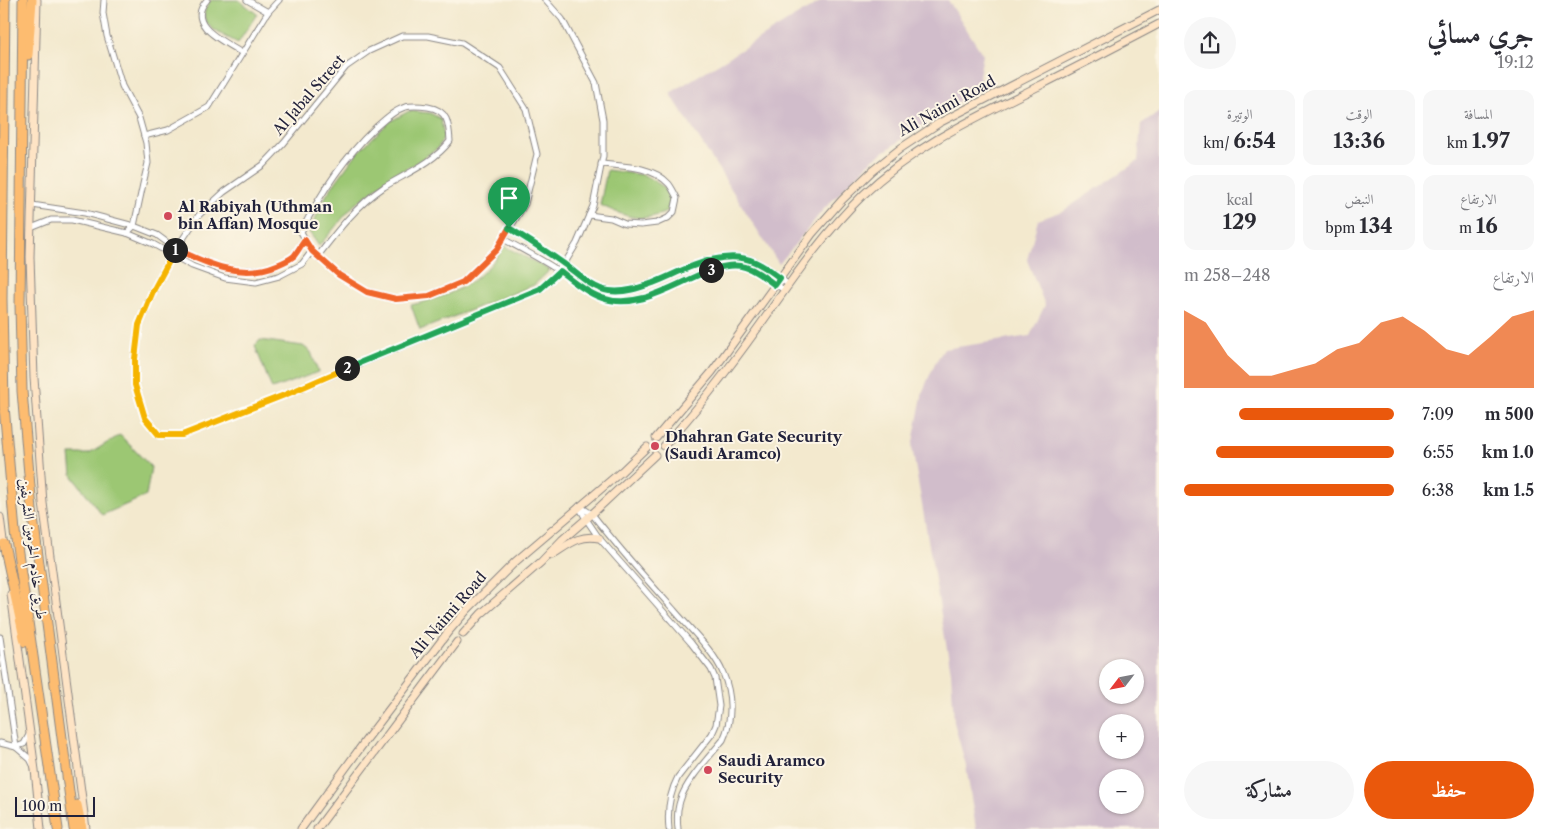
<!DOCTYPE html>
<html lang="ar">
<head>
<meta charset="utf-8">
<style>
	body { margin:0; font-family:"Libre Caslon Text",Amiri,serif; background:#f7f7f7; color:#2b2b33; direction:rtl; height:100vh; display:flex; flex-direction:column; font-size:19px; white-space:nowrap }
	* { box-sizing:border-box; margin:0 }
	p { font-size:16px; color:#7c7c81 }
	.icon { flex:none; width:28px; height:28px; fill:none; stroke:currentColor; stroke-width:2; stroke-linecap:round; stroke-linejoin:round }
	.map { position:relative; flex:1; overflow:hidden; direction:ltr }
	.sheet { display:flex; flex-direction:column; background:#fff; width:400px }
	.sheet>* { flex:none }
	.needle { width:32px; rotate:238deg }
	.fabs { position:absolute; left:1099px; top:659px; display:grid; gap:10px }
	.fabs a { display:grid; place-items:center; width:45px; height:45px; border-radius:50%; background:#fff; box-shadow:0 1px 4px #0004; font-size:25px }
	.scale { position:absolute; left:15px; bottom:12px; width:80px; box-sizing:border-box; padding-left:5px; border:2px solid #22223b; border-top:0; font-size:14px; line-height:18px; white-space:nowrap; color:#22223b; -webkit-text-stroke:4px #fcf5e5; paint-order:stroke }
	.pin { position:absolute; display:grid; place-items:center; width:42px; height:42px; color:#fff; margin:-51px -21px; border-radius:50% 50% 50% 0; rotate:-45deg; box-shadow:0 0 5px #0007 }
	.pin .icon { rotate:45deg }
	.km { position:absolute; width:25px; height:25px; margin:-12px; border-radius:50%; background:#222; color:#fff; font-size:14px; line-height:25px; text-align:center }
	.round { display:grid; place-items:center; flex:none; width:52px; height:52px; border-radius:26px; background:#f7f7f7 }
	.head { display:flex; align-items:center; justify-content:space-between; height:85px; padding:0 25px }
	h1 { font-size:28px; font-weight:700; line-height:38px }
	.metrics { display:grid; grid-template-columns:repeat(3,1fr); gap:8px; height:85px; padding:5px 25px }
	.metrics div { display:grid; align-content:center; border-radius:12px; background:#f7f7f7; text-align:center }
	.metrics b { font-size:21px; font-weight:700 }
	.metrics small { font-size:14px; font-weight:400 }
	.metrics p { font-size:14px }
	.chart { height:140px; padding:10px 25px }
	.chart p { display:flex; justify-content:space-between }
	.chart svg { width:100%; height:90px; margin-top:5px; fill:#ea580c; opacity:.7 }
	.cta { display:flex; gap:10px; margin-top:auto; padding:10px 25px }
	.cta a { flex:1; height:58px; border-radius:30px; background:#ea580c; color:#fff; font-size:20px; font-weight:700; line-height:58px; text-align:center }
	.cta a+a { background:#f7f7f7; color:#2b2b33 }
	ul { padding:0 25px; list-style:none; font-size:16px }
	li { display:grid; grid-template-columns:80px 60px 1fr; align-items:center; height:38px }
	li i { height:12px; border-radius:6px; background:#ea580c }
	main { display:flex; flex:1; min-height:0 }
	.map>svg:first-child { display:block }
	.industrial { fill:#d1bdcb; fill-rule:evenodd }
	.green { fill:#9cc773; stroke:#5f7457 }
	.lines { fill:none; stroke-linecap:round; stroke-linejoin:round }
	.street-casing { stroke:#8a8684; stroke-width:7 }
	.secondary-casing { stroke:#8a8684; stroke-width:9 }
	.highway-casing { stroke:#8a8684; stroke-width:11 }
	.street { stroke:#fff; stroke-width:5 }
	.secondary { stroke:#fee4c5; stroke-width:7 }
	.highway { stroke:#fdbc6f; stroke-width:9 }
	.split-1-casing { stroke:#fff; stroke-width:10 }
	.split-2-casing { stroke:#fff; stroke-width:10 }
	.split-3-casing { stroke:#fff; stroke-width:10 }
	.split-4-casing { stroke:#fff; stroke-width:10 }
	.split-1 { stroke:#f0652b; stroke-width:6 }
	.split-2 { stroke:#f5b400; stroke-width:6 }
	.split-3 { stroke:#22a559; stroke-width:6 }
	.split-4 { stroke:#22a559; stroke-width:6 }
	.poi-dot { fill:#d1495b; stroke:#fcf5e5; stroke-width:2 }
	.labels { text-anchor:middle; stroke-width:4; stroke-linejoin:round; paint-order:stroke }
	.street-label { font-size:15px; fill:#22223b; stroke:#fcf5e5 }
	.poi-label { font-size:15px; font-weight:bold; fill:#22223b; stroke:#fcf5e5; text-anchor:start }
</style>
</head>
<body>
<main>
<section class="sheet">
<div class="head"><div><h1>جري مسائي</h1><p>19:12</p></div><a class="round"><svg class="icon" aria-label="share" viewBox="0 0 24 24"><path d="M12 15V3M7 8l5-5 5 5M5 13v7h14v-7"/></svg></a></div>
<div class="metrics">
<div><p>المسافة</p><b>1.97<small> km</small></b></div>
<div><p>الوقت</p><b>13:36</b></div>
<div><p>الوتيرة</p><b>6:54<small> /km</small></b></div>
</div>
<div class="metrics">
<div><p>الارتفاع</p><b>16<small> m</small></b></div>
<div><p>النبض</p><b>134<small> bpm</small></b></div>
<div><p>kcal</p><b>129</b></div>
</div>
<div class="chart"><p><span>الارتفاع</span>248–258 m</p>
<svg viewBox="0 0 160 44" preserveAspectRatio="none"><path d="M0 44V6L10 12L20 28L30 38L40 38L50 35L60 32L70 25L80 22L90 12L100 9L110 16L120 25L130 28L140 19L150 9L160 6V44z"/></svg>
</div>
<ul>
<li><b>500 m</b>7:09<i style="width:74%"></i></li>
<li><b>1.0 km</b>6:55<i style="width:85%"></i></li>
<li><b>1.5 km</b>6:38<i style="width:100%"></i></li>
</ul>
<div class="cta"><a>حفظ</a><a>مشاركة</a></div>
</section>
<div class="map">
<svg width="1159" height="829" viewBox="0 0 1159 829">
	<rect width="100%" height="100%" fill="#fcf5e5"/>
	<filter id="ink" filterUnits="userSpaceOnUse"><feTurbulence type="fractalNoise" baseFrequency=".02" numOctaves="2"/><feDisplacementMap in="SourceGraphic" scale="10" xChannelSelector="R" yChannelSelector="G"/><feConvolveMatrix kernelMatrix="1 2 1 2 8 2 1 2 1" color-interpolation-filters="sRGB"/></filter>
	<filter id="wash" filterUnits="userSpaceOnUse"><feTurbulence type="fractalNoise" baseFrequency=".0096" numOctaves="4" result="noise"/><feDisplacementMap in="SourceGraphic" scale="20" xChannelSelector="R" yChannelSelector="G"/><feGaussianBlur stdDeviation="1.12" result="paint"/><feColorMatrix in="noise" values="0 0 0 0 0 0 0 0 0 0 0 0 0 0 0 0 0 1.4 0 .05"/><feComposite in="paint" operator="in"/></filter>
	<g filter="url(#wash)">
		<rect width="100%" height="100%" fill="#f3e9ce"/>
		<g class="industrial">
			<polygon points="823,0 948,0 983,55 979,76 985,88 962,99 940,113 872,160 823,210 779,264 670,93"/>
			<path d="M1159 112V829H976L966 766 954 722 951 672 912 447 923 391 935 363 944 349 1030 336 1045 305 1027 260 1038 220 1063 211 1138 161 1141 124ZM1108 668H1135V695H1108ZM1108 722H1135V750H1108ZM1108 778H1135V805H1108Z"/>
		</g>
		<g class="green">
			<path d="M211 0H239L257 14 238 43C220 33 191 24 211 0Z"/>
			<polygon points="409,111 430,113 441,119 444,137 438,148 413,165 395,174 354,205 319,246 309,232 327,194 357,153 389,122"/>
			<path d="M607 170 644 175 664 187 671 201 667 212C639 223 627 217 600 205Z"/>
			<path d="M504 246 550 270 534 285 420 330 411 305C451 296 482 283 504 246Z"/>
			<polygon points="260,340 303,346 311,352 318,372 272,389 255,346"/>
			<polygon points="120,435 151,467 146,496 102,515 72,475 70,454 89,454"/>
		</g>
	</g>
	<g filter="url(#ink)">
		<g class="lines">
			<g class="street-casing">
				<g id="street">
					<polyline points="104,0 103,13 107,36 122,86 139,118 146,143 148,163 143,184 134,226 127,233"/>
					<path d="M207 0C184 25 225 42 242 53"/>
					<polyline points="247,0 268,12"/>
					<polyline points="144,136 168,130 209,107 268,12 279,0"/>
					<polyline points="32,205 85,213 134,226 157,235 176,249 193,257 219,267 236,271 269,269 286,261 293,257 305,240"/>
					<path d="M589 215 611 218 625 224 641 225 657 223 668 218 674 212 677 198C675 194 672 188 669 184 653 166 623 166 601 164"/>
					<polyline points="31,228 51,220 72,220 127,233 153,244 192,266 225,278 256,282 279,276 302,264 312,251"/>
					<path d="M509 229C528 240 546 252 564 264 577 273 592 289 609 291 625 293 638 288 653 283 683 271 722 247 754 261 767 267 778 277 789 285"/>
					<path d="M503 239C522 249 541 259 559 271 578 282 593 299 616 301 660 306 714 250 753 269 764 275 774 285 785 290"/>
					<path d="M318 256C337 231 357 205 384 187 407 173 433 163 450 141 449 124 448 110 428 107 421 106 413 105 405 107 393 111 383 121 374 129 343 159 320 194 301 232L312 251 339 275 367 292 396 299 429 296 463 282 497 249 525 204 537 154 526 109 500 68 462 43 428 36H402L369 51 346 67 284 143 263 165 224 192 199 215 172 255 153 291 139 325 135 359V385L145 418 159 435H183L287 394 540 289 560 271 577 243 593 206 603 156V120L596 83 562 19 545 0"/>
					<path d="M579 506 592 514C618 547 646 579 674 610 690 629 714 651 723 673 732 694 733 719 723 740 710 756 685 782 680 801 677 810 677 820 678 829"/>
					<path d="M579 507 586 519 599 538 691 643 711 669 715 678 719 706 716 725 712 734 678 777C669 794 667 810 669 829"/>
					<polyline points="0,637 16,747 0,743"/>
					<polyline points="30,733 24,744 16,747 30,759 33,765"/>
				</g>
			</g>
			<g class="secondary-casing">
				<g id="secondary">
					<polyline points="37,0 30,257 34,378 43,503 86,829"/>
					<polyline points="656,438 712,372 812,234 842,200 872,171 901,148 939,123 1159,10"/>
					<path d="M664 446C699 408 730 367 760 325 792 280 823 234 863 195 915 145 975 118 1039 86 1079 66 1119 45 1159 24"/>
					<polyline points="0,517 4,548"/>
					<path d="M552 555C568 545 579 534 599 538"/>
					<polyline points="11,594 35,770 41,829"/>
					<polyline points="463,634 481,614 541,562 562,540 592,514 655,455"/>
					<polyline points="301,829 366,740 448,632 467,610 515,562 622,471 647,447"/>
					<polyline points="317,829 457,642"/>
				</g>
			</g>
			<g class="highway-casing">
				<g id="highway">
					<polyline points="5,0 2,299 4,406 15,532 58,829"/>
					<polyline points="23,0 20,305 22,391 32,510 74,829"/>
					<polyline points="28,55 32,0"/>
					<polyline points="4,544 25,642"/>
					<polyline points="77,805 82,829"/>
				</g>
			</g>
			<use href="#street" class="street"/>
			<use href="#secondary" class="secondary"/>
			<use href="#highway" class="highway"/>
		</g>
	</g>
	<g class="lines" filter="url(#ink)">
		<g class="split-1-casing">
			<path id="split-1" d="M175 250 176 249C207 264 242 280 277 265 282 263 289 260 294 256 298 251 301 245 305 240L312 251 339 275 367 292 396 299 429 296 463 282 497 249 509 228"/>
		</g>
		<g class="split-2-casing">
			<polyline id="split-2" points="175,250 153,291 139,325 135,359 135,385 145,418 159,435 182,435 287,394 347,368"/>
		</g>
		<g class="split-3-casing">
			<path id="split-3" d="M347 368 540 289 560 271C573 281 587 293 602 298 639 311 677 282 711 270"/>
		</g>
		<g class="split-4-casing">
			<path id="split-4" d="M509 228C528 240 546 251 564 264 577 273 592 289 609 291 625 293 639 288 653 283 683 271 722 247 755 262 764 266 772 272 780 278L775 285C751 267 741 260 711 270"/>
		</g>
		<use href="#split-1" class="split-1"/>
		<use href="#split-2" class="split-2"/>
		<use href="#split-3" class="split-3"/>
		<use href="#split-4" class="split-4"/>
	</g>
	<g class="poi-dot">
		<circle cx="168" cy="216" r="5"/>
		<circle cx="655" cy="446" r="5"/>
		<circle cx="708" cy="770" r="5"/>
	</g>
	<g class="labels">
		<g class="street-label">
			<text transform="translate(309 95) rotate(-49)" y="5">Al Jabal Street</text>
			<text transform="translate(947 106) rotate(-29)" y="5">Ali Naimi Road</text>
			<text transform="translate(33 549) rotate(83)" y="5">طريق خادم الحرمين الشريفين</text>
			<text transform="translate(448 615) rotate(-49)" y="5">Ali Naimi Road</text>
		</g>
		<g class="poi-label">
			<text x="178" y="212">Al Rabiyah (Uthman<tspan x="178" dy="17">bin Affan) Mosque</tspan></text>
			<text x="665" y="442">Dhahran Gate Security<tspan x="665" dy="17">(Saudi Aramco)</tspan></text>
			<text x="718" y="766">Saudi Aramco<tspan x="718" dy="17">Security</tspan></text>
		</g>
	</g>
</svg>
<div class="fabs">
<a><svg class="needle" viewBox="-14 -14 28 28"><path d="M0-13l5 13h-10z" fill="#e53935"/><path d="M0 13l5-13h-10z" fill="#7c7c81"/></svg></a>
<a>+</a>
<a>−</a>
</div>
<div class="scale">100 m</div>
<div class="pin" style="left:509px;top:228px;background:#1e9e55"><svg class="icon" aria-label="arrive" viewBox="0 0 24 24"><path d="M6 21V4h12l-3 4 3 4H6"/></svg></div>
<b class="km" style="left:175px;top:250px">1</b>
<b class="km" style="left:347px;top:368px">2</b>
<b class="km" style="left:711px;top:270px">3</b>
</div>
</main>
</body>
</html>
